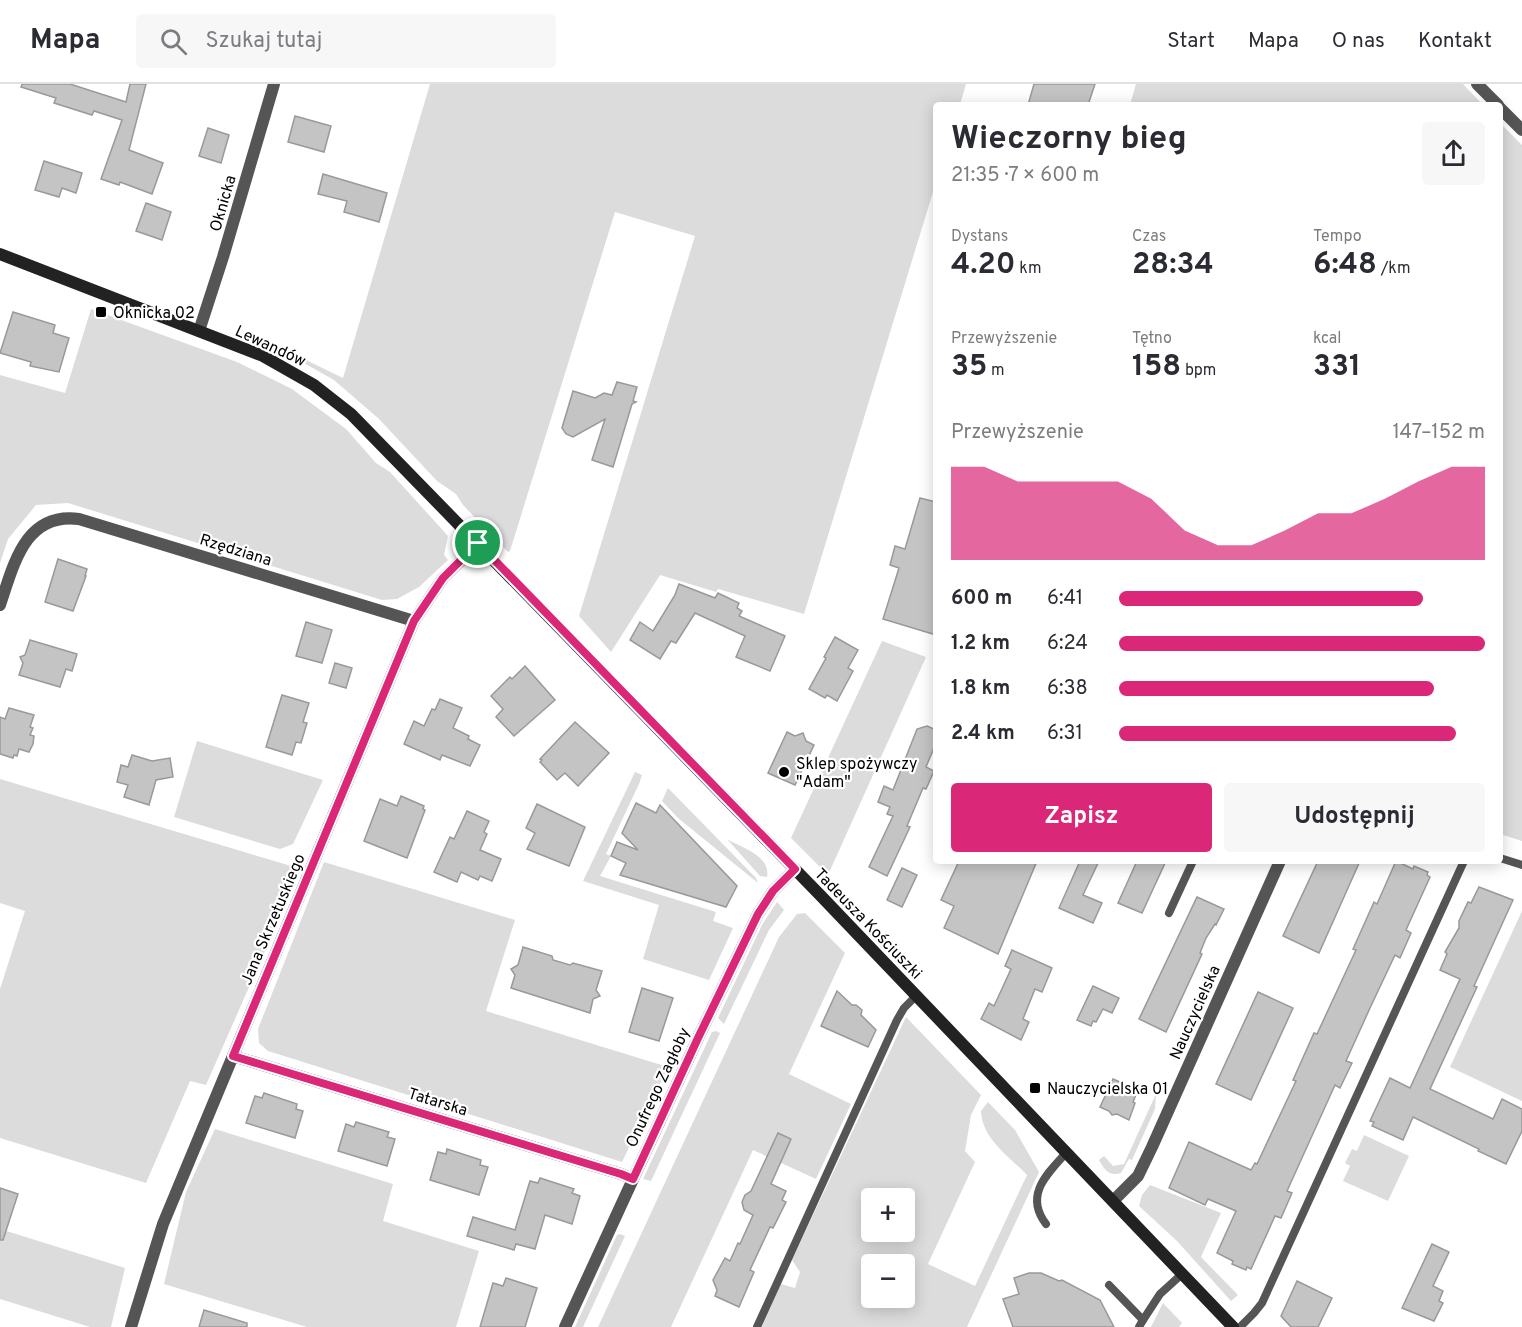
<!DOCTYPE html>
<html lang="pl">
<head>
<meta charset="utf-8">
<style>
	body { margin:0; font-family:Overpass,sans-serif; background:#f7f7f7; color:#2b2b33; height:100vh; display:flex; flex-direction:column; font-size:22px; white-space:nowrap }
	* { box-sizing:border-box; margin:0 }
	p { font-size:20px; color:#7c7c81 }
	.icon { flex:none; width:33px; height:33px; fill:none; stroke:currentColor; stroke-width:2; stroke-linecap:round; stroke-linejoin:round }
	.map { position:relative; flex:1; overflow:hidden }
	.side { position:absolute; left:933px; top:18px; width:570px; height:762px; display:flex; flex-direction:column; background:#fff; border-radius:6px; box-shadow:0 3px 15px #0003 }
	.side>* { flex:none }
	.buttons { position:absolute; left:861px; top:1104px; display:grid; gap:12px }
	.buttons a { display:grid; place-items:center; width:54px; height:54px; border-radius:6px; background:#fff; box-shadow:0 3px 15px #0003; font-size:30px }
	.pin { position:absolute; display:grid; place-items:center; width:51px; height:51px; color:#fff; margin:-26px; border:3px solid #fff; border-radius:50%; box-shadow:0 2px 6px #0007 }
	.round { display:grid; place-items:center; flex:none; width:63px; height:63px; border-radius:6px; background:#f7f7f7 }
	.headline { display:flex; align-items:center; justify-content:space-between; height:102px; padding:0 18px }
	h1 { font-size:33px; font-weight:700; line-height:45px }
	.metrics { display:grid; grid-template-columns:repeat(3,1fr); gap:9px; height:102px; padding:6px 18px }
	.metrics div { display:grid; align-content:center }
	.metrics b { font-size:30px; font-weight:700 }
	.metrics small { font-size:16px; font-weight:400 }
	.metrics p { font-size:16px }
	.chart { height:168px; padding:12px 18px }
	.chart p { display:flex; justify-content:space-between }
	.chart svg { width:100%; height:108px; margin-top:6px; fill:#db2777; opacity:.7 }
	.primary-button { display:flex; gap:12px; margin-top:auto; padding:12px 18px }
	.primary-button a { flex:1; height:69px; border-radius:6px; background:#db2777; color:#fff; font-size:24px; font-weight:700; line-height:69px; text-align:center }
	.primary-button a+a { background:#f7f7f7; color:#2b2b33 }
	ul { padding:0 18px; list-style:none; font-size:20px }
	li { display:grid; grid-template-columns:96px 72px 1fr; align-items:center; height:45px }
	li i { height:15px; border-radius:8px; background:#db2777 }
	header { display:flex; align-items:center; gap:36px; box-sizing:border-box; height:84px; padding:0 30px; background:#fff; border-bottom:2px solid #e1e1e2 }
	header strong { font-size:28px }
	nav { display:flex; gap:33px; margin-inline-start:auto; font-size:21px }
	.search { width:420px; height:54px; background:#f7f7f7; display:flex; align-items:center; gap:15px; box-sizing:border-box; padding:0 21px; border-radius:6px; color:#7c7c81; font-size:22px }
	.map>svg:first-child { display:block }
	.green { fill:#dcdcdc; fill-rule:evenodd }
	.building { fill:#c4c4c4; stroke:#999; stroke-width:1.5 }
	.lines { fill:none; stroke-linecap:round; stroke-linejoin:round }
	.lane { stroke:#555; stroke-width:8 }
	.street { stroke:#555; stroke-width:12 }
	.secondary { stroke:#222; stroke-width:12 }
	.route-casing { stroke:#fff; stroke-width:12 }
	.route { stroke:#db2777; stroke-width:8 }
	.poi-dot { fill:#000; stroke:#fff; stroke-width:2 }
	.labels { text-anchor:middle; stroke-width:4.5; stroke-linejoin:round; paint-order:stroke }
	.street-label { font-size:16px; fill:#000; stroke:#fff }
	.poi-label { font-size:16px; fill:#000; stroke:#fff; text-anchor:start }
</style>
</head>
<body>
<header>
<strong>Mapa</strong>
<div class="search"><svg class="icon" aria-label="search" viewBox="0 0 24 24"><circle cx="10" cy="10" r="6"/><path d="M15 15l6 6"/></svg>Szukaj tutaj</div>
<nav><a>Start</a><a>Mapa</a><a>O nas</a><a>Kontakt</a></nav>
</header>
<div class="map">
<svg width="1522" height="1243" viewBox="0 0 1522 1243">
	<rect width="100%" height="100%" fill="#fff"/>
	<g class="green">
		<polygon points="430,0 966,0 960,21 936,21 936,98 804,530 718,505 716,508 660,491 611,568 579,532 695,152 615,128 510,467 508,468 463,421 456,410 437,397 379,335 334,296 270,260 269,258 343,294"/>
		<polygon points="1136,0 1463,0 1483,21 1130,21"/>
		<polygon points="1500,39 1522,61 1522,757 1500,750"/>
		<polygon points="91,225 237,278 292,305 346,345 376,379 390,388 448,452 444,471 448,476 419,503 397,515 382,516 68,419 36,421 8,455 0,479 0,291 65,309"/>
		<polygon points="882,557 926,573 828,791 791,754"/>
		<polygon points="197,657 323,696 293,760 280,765 174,733"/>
		<polygon points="635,688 642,691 639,700 606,770 611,772 600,792 716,828 713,837 733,844 709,896 643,875 659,821 583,797"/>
		<polygon points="0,695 301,785 206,1001 190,997 146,1099 0,1054 0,905 25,827 0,819"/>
		<polygon points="668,704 756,794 758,799 678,734 662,717"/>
		<path d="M727 755C741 764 771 771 767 793L760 792Z"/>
		<polygon points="324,778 515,836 486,927 668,983 622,1078 268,967 259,959 258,945"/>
		<polygon points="777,818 784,826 769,846 724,940 718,934 762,841"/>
		<polygon points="1522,827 1522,1017 1450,983"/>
		<polygon points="805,829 845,869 789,990 851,1020 816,1095 753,1066 671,1243 598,1243 779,853 797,830"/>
		<path d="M906 933 981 1011 971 1031 965 1067 975 1078 928 1180 975 1202 1027 1091C1009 1072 982 1055 981 1027L988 1018 1015 1046 1039 1088 967 1243H762L781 1200 795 1204 800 1188 792 1176ZM872 1114H904V1148H872ZM872 1180H904V1214H872Z"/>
		<polygon points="716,947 720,949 651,1097 643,1095 712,948"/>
		<path d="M1156 1010 1155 1025 1132 1076 1129 1075 1121 1089C1109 1093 1104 1085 1099 1076L1104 1072 1113 1082 1124 1080Z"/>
		<polygon points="215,1045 393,1100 383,1137 479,1167 456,1243 307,1243 164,1200 186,1108"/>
		<polygon points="1364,1051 1409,1072 1388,1117 1343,1097 1350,1082 1345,1079 1352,1065 1357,1067"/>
		<polygon points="1150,1101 1221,1129 1201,1173 1238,1211 1231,1217 1177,1157 1139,1122 1142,1111"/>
		<polygon points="0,1145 125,1184 111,1243 90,1243 0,1215"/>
		<polygon points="620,1150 625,1152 583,1243 575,1243 617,1151"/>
		<polygon points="1163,1219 1182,1239 1179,1243 1151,1243"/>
	</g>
	<g class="building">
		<polygon points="22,0 70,0 126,18 130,0 146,0 129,66 163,79 152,110 120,98 119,101 101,95 122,36 94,27 92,31 54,19 56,14 21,3"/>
		<polygon points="1034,0 1095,0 1088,21 1028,21"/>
		<polygon points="295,32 331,42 324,68 288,58"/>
		<polygon points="208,44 229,51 221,79 199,72"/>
		<polygon points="44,77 82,89 76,109 62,104 59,113 35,106"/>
		<polygon points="323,90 387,109 379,138 344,128 347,117 318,110"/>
		<polygon points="146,119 171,128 162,156 136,147"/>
		<polygon points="13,228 55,241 53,249 69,254 59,288 30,282 31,278 0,269"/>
		<polygon points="617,298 637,303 633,317 636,318 632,320 613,383 592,376 605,335 573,353 566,350 562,344 573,307 595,314 604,309 612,311"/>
		<polygon points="920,414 936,418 936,551 883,535 899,484 890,481 895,462 905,465"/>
		<polygon points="58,475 87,485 85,492 86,492 73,527 45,518"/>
		<polygon points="679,500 715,514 718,509 739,519 737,524 742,527 739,532 785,552 770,587 736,573 745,552 695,529 676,559 671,557 660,575 630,556 640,538 653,547 675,511"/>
		<polygon points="306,538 332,546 322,579 296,572"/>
		<polygon points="835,553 858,566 848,584 853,587 837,617 827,611 825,614 809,605 826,574 824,573"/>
		<polygon points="30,556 77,570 72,587 66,585 60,603 19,591 23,579 20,573 25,571"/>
		<polygon points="335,579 352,584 346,604 329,599"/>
		<polygon points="525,582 555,616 514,652 496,633 503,625 491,612 510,593 512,595"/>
		<polygon points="282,611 309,619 303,638 307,639 301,659 296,658 292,671 266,663"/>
		<polygon points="440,615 462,624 453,644 469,652 468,655 480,661 470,682 442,671 440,676 404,660 414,637 424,642 432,625 435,626"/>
		<polygon points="9,624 34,631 30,643 33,644 30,651 34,652 33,660 29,668 19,665 17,672 14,671 13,674 0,670 0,633 5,635"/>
		<polygon points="575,638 609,669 578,702 565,689 557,696 540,678 542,676 540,675"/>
		<polygon points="927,642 934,645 936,650 936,659 926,683 934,687 926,705 923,704 907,742 910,743 887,792 869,783 893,732 887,730 890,723 878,718 884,702 893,706 917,645"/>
		<polygon points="787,648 795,652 803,649 806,657 814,661 795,701 768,689"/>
		<polygon points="132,671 152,677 170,674 173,693 156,696 149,721 124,713 128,701 117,698 121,681 128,683"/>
		<polygon points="401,712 424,722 423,725 425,726 407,774 364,757 380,715 397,722"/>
		<polygon points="636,719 656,729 660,721 737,802 726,823 620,791 626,779 611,772 617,758 638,766 622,749"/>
		<polygon points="537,720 585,743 569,782 527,765 535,749 526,744"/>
		<polygon points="467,727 489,737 484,748 487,750 480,766 501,775 492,797 480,792 478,796 461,788 457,798 434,788 450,753 454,755"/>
		<polygon points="959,777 1037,777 998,870 944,844 954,822 941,816"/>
		<polygon points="1080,777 1099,777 1083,811 1102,819 1093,839 1059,824"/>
		<polygon points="1137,777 1166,777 1142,829 1118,819"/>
		<polygon points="1318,777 1360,777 1319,869 1283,852"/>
		<polygon points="1396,777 1413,785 1414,782 1428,788 1427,791 1430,793 1406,846 1411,849 1400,874 1395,871 1370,924 1346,977 1352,979 1340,1004 1335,1001 1287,1107 1292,1109 1281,1134 1275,1132 1251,1185 1247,1183 1246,1186 1232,1180 1233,1177 1217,1169 1236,1127 1208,1115 1205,1121 1169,1104 1189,1058 1251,1086 1255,1079 1257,1080 1296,997 1293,996 1314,949 1317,950 1356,866 1353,865 1374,818 1377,820"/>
		<polygon points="902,784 917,791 902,823 887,816"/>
		<polygon points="1479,803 1513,816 1474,902 1477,903 1430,1005 1493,1035 1502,1015 1522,1025 1522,1047 1506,1080 1478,1067 1479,1065 1413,1033 1403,1056 1372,1042 1374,1038 1370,1037 1390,994 1410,1004 1460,895 1440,886 1447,870 1445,868 1459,844 1459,837 1468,818 1471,819"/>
		<polygon points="1197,813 1224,825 1216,841 1215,840 1206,854 1200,869 1202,870 1166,948 1139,935"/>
		<polygon points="523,863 552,872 553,876 570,881 573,879 602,887 596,906 600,912 593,915 590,929 511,904 515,891 511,885 518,881"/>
		<polygon points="1012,866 1052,884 1042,908 1035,905 1023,935 1029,938 1021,956 981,935 989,919 994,922 1011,885 1005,882"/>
		<polygon points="1093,902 1119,914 1112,929 1103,925 1096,938 1093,937 1091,942 1077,936"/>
		<polygon points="642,904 673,914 659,957 629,948"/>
		<polygon points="837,907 852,921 856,921 862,926 861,931 876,946 868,963 821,942"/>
		<polygon points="1258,908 1293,924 1251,1016 1216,1000"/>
		<polygon points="1113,995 1138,1006 1133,1018 1135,1019 1129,1036 1117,1030 1112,1031 1109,1027 1100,1023"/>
		<polygon points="264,1009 297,1020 296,1025 303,1027 295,1054 246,1039 255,1012 262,1014"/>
		<polygon points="356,1038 389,1048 387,1053 395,1055 387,1082 338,1067 346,1040 354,1043"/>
		<polygon points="778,1049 791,1055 771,1100 786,1107 782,1116 786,1118 773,1144 770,1143 750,1186 754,1188 739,1223 715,1212 717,1206 713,1196 725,1174 730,1177 738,1159 740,1160 753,1131 744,1126 742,1118 745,1111 751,1107"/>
		<polygon points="447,1065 481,1076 480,1081 488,1083 479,1111 430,1096 438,1068 446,1070"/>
		<polygon points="540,1094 574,1105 572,1109 580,1112 572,1140 545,1131 535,1165 516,1160 514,1166 467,1152 473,1133 515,1146 530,1097 538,1099"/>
		<polygon points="0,1104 18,1110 3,1156 0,1156"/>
		<polygon points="1432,1160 1449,1168 1433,1202 1443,1207 1439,1217 1443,1219 1434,1237 1402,1224"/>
		<polygon points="1029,1189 1041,1189 1059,1197 1062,1196 1100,1216 1114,1243 1013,1243 1003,1215 1019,1210 1014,1194"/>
		<polygon points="506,1194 537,1204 525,1243 480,1243 493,1199 503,1202"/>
		<polygon points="1297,1197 1332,1214 1318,1243 1291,1243 1281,1232"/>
		<polygon points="204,1226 247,1239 247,1243 199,1243"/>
	</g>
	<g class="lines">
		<g class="lane">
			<polyline points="1500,774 1522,781"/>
			<polyline points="1169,829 1193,777"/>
			<path d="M1046 1140C1024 1111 1047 1090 1066 1069"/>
			<polyline points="1109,1201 1143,1236 1139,1243"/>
			<polyline points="1143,1236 1160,1210 1182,1190"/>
			<polyline points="757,1243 897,936 904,924 916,912"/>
			<polyline points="1240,1243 1254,1229 1262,1219 1464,777"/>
		</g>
		<g class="street">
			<polyline points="1477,0 1498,21"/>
			<polyline points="1500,24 1522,46"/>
			<polyline points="199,247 223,173 274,0"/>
			<path d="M0 521C14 480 25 428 79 435L414 537"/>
			<polyline points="233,972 621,1090 633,1095"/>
			<polyline points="1113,1117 1138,1092 1152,1063 1280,777"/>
			<polyline points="131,1243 163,1140 414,537 443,494 479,459"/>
			<polyline points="565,1243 698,954 758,830 773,807 795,785"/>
		</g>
		<polyline class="secondary" points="0,170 263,272 314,301 351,330 821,812 1233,1243"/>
	</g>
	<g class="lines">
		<g class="route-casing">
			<polygon id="route" points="478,459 795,785 773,807 758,830 698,954 633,1095 621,1090 233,972 414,537 443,494"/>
		</g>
		<use href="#route" class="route"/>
	</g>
	<g class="poi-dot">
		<rect x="95" y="222" width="12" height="12" rx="3"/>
		<circle cx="784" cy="688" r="6"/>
		<rect x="1029" y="998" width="12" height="12" rx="3"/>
	</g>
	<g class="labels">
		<g class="street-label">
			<text transform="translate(222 119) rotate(-74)" y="6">Oknicka</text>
			<text transform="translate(271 261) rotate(25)" y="6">Lewandów</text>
			<text transform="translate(236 465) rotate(17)" y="6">Rzędziana</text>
			<text transform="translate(272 835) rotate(-67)" y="6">Jana Skrzetuskiego</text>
			<text transform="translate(869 839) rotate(46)" y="6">Tadeusza Kościuszki</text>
			<text transform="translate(1194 928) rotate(-66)" y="6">Nauczycielska</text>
			<text transform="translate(657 1003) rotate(-65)" y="6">Onufrego Zagłoby</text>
			<text transform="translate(438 1017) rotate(17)" y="6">Tatarska</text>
		</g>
		<g class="poi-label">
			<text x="113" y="234">Oknicka 02</text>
			<text x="796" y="685">Sklep spożywczy<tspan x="796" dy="18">"Adam"</tspan></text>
			<text x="1047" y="1010">Nauczycielska 01</text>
		</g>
	</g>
</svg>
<div class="buttons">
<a>+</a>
<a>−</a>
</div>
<div class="pin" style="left:478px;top:459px;background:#1e9e55"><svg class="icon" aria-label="arrive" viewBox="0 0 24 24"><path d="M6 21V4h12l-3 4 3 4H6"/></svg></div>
<section class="side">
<div class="headline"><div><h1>Wieczorny bieg</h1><p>21:35 · 7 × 600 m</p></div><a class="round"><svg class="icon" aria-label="share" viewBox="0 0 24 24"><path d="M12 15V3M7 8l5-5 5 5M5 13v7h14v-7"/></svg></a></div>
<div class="metrics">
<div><p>Dystans</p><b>4.20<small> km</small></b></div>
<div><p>Czas</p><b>28:34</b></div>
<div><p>Tempo</p><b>6:48<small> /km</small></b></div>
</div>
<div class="metrics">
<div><p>Przewyższenie</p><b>35<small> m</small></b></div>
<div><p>Tętno</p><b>158<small> bpm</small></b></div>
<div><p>kcal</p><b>331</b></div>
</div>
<div class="chart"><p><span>Przewyższenie</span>147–152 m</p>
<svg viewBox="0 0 160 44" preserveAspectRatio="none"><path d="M0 44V6L10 6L20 12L30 12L40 12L50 12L60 19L70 32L80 38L90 38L100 32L110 25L120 25L130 19L140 12L150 6L160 6V44z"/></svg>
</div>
<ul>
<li><b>600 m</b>6:41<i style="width:83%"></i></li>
<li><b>1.2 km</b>6:24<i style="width:100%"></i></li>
<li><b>1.8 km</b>6:38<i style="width:86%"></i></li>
<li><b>2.4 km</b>6:31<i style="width:92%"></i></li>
</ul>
<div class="primary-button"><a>Zapisz</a><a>Udostępnij</a></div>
</section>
</div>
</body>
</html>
